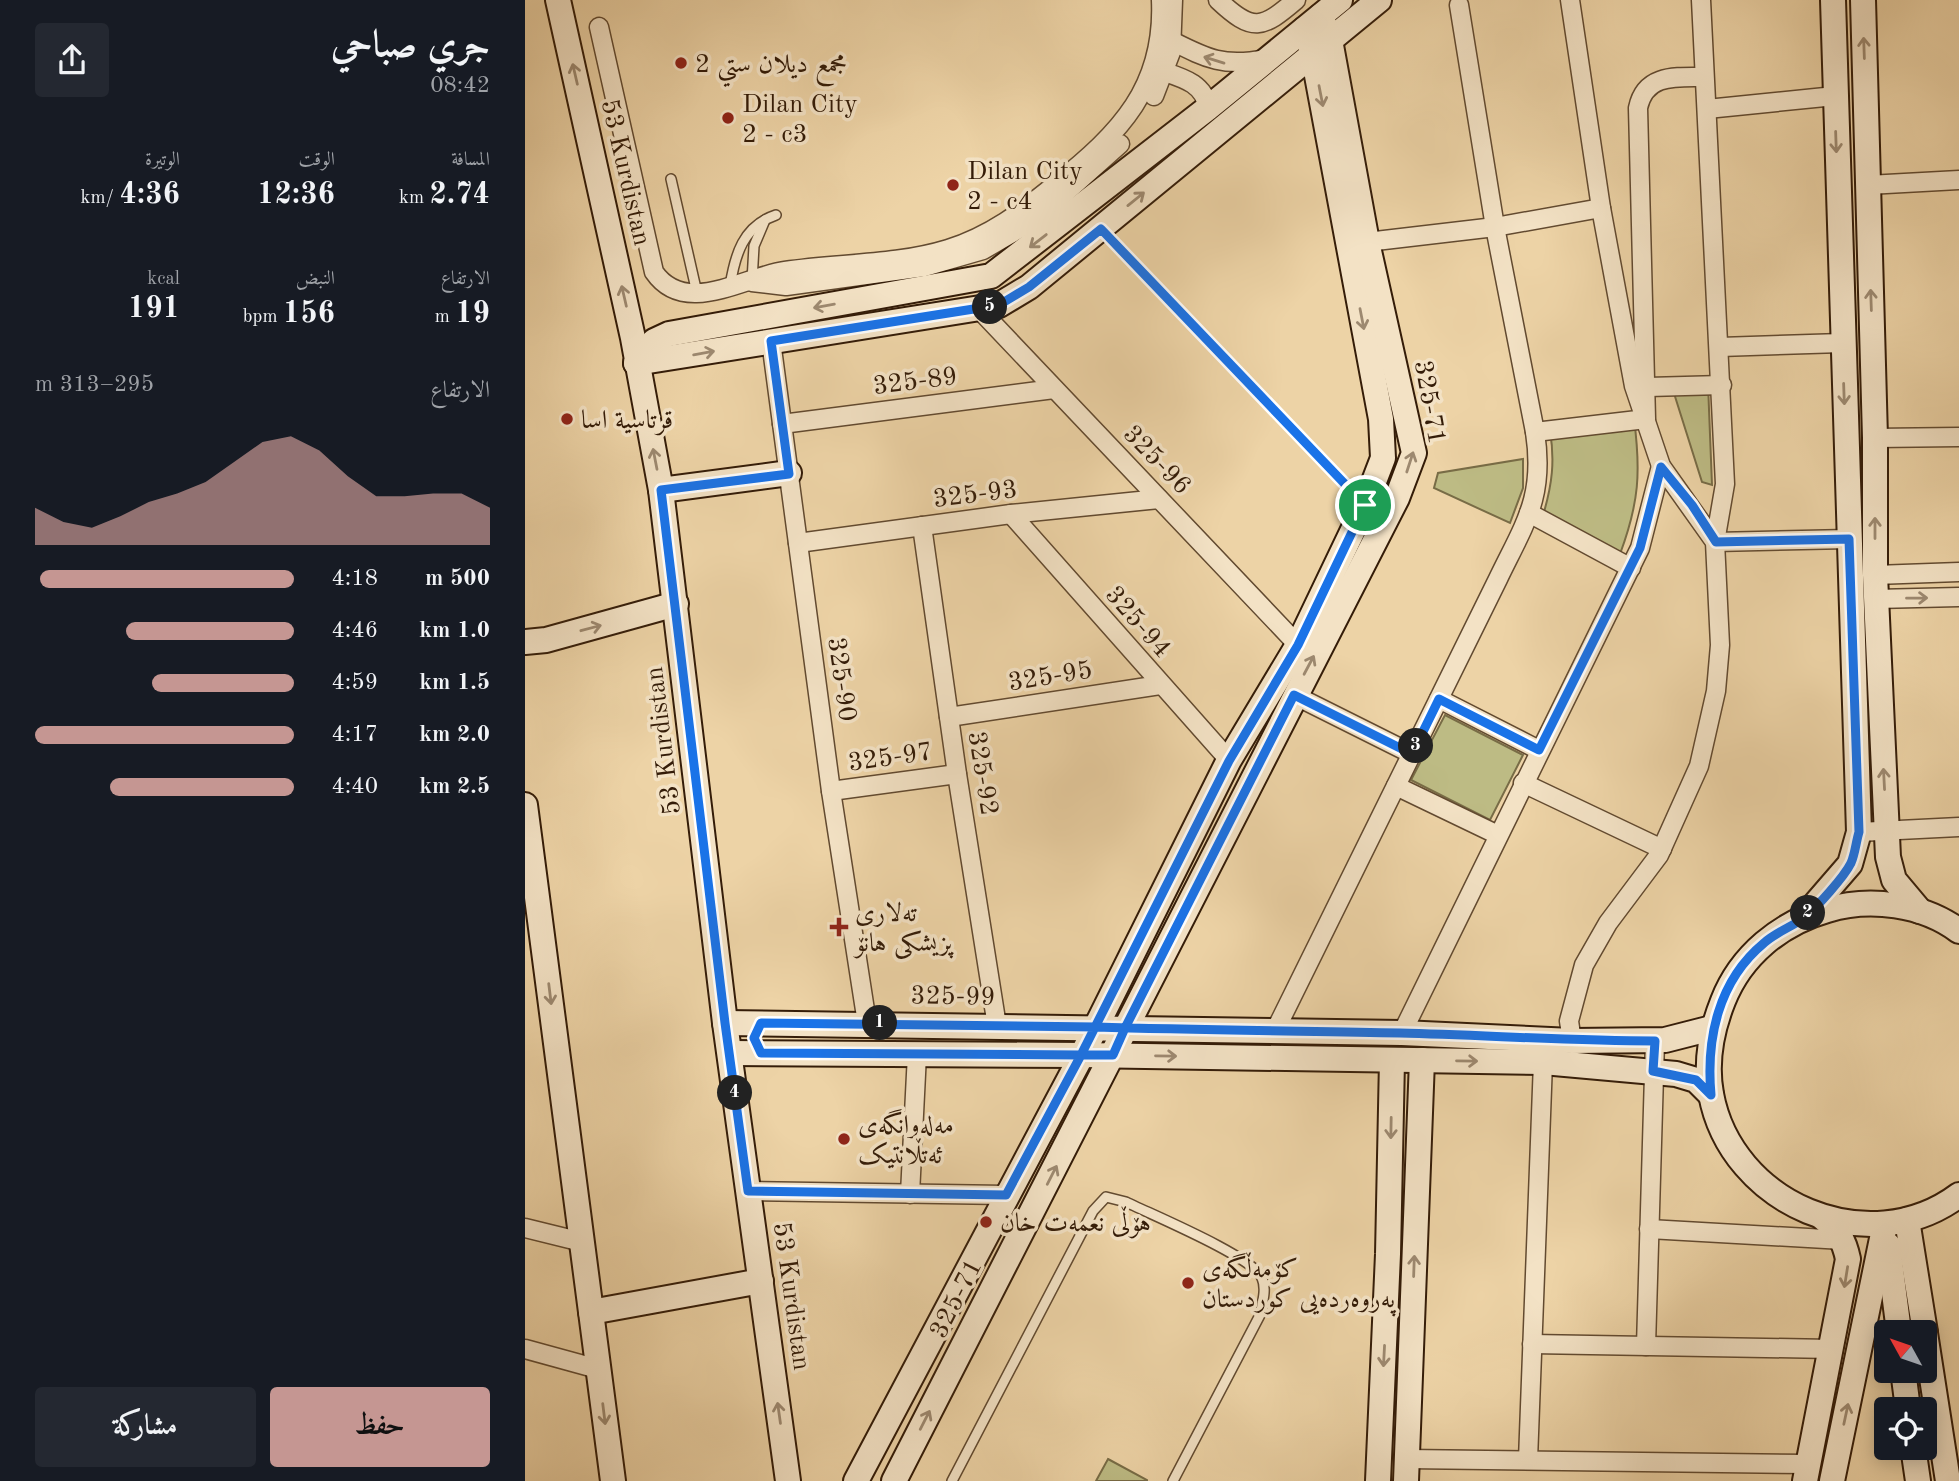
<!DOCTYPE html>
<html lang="ar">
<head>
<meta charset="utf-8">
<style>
	body { margin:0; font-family:"Old Standard TT",Amiri,serif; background:#242831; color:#f1f3f6; direction:rtl; height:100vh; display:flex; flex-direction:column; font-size:26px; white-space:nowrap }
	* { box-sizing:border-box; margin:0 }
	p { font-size:23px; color:#9ea1a6 }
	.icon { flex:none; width:38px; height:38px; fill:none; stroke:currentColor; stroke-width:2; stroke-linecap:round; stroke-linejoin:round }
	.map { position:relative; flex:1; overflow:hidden; direction:ltr }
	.panel { display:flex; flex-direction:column; background:#171b24; width:525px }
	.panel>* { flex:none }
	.needle { width:46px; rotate:310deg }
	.controls { position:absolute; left:1349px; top:1320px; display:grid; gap:14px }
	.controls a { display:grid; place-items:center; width:63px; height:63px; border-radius:7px; background:#171b24; box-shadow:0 4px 18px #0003; font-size:35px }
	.pin { position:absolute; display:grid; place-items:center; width:60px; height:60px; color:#fff; margin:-30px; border:4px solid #fff; border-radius:50%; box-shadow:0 2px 7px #0007 }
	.km { position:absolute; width:35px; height:35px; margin:-18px; border-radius:50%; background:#222; color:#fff; font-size:19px; line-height:35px; text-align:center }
	.round { display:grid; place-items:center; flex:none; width:74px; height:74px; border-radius:7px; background:#242831 }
	.head { display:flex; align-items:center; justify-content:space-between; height:119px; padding:0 35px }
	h1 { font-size:38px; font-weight:700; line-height:52px }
	.stats { display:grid; grid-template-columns:repeat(3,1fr); gap:10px; height:119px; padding:7px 35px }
	.stats div { display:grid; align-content:center }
	.stats b { font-size:30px; font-weight:700 }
	.stats small { font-size:19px; font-weight:400 }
	.stats p { font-size:19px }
	.chart { height:196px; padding:14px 35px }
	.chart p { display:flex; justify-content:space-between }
	.chart svg { width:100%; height:126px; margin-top:7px; fill:#c59692; opacity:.7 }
	.action { display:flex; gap:14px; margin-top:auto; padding:14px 35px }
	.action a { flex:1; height:80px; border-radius:7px; background:#c59692; color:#111; font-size:28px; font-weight:700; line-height:80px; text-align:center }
	.action a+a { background:#242831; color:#f1f3f6 }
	ul { padding:0 35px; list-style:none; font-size:23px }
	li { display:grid; grid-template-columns:112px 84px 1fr; align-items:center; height:52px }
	li i { height:18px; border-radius:9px; background:#c59692 }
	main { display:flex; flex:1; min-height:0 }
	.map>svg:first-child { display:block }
	.green { fill:#bdbb84; stroke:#786c46; stroke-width:2 }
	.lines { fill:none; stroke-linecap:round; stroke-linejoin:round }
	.lane-casing { stroke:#624a30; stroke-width:12 }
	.street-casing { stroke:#624a30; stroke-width:21 }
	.secondary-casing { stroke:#341c08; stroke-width:28 }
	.lane { stroke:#f3e2c5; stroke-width:9 }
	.street { stroke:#f3e2c5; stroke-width:18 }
	.secondary { stroke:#f3e2c5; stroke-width:24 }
	.oneway { stroke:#9d8970 }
	.route-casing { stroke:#fff; stroke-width:14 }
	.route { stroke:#1a73e8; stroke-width:9 }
	.poi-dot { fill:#8f2418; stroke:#f3e2c5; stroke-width:2.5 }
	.labels { text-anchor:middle; stroke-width:7; stroke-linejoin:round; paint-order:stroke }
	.poi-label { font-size:26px; fill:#341c08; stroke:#f3e2c5; text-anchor:start }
	.street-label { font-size:26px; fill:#341c08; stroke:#f3e2c5 }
</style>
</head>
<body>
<main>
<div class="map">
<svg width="1434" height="1481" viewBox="0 0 1434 1481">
	<rect width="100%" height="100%" fill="#edd3a6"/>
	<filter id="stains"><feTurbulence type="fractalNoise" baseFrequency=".00286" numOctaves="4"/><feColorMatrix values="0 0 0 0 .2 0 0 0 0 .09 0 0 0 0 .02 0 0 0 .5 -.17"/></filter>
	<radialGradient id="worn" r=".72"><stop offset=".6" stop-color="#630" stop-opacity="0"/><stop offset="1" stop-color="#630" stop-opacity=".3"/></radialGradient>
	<g class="green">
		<polygon points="1183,384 1187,485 1177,482 1147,387"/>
		<path d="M1109 419C1116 472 1114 503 1095 554L1019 512C1027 484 1030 461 1025 431Z"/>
		<polygon points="998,459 998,488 985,523 909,488 913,473"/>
		<polygon points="920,715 998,755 965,820 886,780"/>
		<polygon points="583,1459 622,1480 622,1481 571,1481"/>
	</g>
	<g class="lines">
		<g class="lane-casing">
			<g id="lane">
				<polyline points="146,179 172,293"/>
				<polyline points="577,230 838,503"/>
				<polyline points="227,281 229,246 240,220"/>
				<path d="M205 286C210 255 218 226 251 215"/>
				<path d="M427 1481 568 1211 581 1197 601 1202C625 1214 729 1257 737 1278 742 1289 737 1304 735 1315L648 1481"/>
			</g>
		</g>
		<g class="street-casing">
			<g id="street">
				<path d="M693 0C728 33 737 29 771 0"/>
				<polyline points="1045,0 1076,208 1109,386 1136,466 1190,542 1195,645 1191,691 1174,766 1134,855 1083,923 1059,965 1044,1021 1047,1041"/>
				<polyline points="1176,0 1200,484 1190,542 1324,539"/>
				<path d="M74 27 129 272C160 317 218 277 260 271 314 263 371 265 423 249 465 236 498 211 531 184 595 133 640 87 636 0"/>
				<path d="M641 38C679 57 696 68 740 59"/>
				<path d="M631 69C653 77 679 81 683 108"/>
				<polyline points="629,96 646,52 648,0"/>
				<polyline points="1182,109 1310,96"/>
				<polyline points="1343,185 1434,180"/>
				<polyline points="842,242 970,227 1076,208"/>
				<polyline points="227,282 261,286 399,267 458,250 511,219 595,144"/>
				<polyline points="454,309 773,645"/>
				<polyline points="246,341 306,791 342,1023"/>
				<polyline points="1195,347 1317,343"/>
				<polyline points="1123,387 1197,385"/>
				<polyline points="257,424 529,389"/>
				<path d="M1010 432 1121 419 1113 108C1120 74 1150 77 1179 77"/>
				<polyline points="1350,438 1434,437"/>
				<polyline points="1004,513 1106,568"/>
				<polyline points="486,514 704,760"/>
				<polyline points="397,526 432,774 472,1026"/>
				<polyline points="273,543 486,514 634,499"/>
				<polyline points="1350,575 1434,572"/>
				<polyline points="1351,599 1434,597"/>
				<polyline points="769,695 887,754"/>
				<polyline points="914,699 1014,750"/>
				<polyline points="424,717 635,685"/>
				<polyline points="998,783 1137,849"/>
				<polyline points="871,786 973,835"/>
				<polyline points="306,791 432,774"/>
				<polyline points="1334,832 1434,827"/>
				<path d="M750 1031 973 579C1000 523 1020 497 1010 432L970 227 934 5"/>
				<polyline points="877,1033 1115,548 1136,466"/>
				<polyline points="223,1191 480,1195"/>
				<polyline points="385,1194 392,1054"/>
				<polyline points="0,1228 57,1242"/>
				<polyline points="1124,1229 1318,1240"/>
				<polyline points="1007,1344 1307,1349"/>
				<polyline points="1121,1346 1130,1041"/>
				<polyline points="0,1349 73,1369"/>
				<polyline points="882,1459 1283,1464"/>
				<polyline points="1003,1460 1018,1062"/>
			</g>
		</g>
		<g class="secondary-casing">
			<g id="secondary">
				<polyline points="33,0 108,338 136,490 200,1023 263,1481"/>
				<polyline points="1338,0 1350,438 1350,575 1363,857 1369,880 1395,911"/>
				<polyline points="111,363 474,305 504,287 854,0"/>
				<polyline points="111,363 129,341 144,334 466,276 683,108 815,0"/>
				<polyline points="136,490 264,473"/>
				<polyline points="0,642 21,640 151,604"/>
				<polyline points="0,805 88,1481"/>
				<polyline points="1280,916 1325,864 1334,832 1308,0"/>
				<path d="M1434 931C1398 904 1345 897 1302 910 1256 923 1216 955 1198 1001 1186 1031 1180 1061 1186 1094 1206 1204 1343 1263 1434 1195"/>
				<polyline points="200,1023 877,1033 1047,1041 1140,1040 1187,1028"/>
				<polyline points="205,1053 557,1055 1018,1062 1151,1074 1171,1080 1186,1095"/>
				<polyline points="1382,1220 1400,1332"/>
				<polyline points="1363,1245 1374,1332"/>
				<polyline points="66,1312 236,1281"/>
				<polyline points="1400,1333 1423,1481"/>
				<polyline points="1378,1370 1383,1409"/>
				<polyline points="1388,1447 1393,1481"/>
				<polyline points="331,1481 557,1055 704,760 773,645 840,505 858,458 856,419 788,54 780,29"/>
				<polyline points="369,1481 872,498 889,453 842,242 805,40 796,16"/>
				<polyline points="853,1481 863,1254 867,1060"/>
				<polyline points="881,1481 897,1060"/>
				<path d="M1280 1481 1323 1259C1319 1240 1313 1230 1298 1218"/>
				<polyline points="1307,1481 1360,1224"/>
			</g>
		</g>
		<use href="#lane" class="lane"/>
		<use href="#street" class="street"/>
		<use href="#secondary" class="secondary"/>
	</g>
	<defs><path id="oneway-shaft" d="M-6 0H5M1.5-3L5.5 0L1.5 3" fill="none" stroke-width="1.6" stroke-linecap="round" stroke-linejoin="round" transform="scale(1.75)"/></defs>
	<g class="oneway">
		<use href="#oneway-shaft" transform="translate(1339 48) rotate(-92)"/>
		<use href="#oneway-shaft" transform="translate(689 60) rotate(-163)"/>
		<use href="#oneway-shaft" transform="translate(50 74) rotate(-103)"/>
		<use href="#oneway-shaft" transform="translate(796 96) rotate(79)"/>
		<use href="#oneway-shaft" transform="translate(1311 142) rotate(88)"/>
		<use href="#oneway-shaft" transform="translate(611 199) rotate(-39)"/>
		<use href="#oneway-shaft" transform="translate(513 241) rotate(142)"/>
		<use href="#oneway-shaft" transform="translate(99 296) rotate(-103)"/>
		<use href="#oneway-shaft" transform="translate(1346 300) rotate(-92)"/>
		<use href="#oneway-shaft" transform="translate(299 306) rotate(170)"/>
		<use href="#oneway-shaft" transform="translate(837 319) rotate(79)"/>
		<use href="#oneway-shaft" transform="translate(179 353) rotate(-10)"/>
		<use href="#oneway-shaft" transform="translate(1319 394) rotate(88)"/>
		<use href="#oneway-shaft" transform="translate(130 459) rotate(-101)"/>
		<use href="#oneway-shaft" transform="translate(885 462) rotate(-72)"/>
		<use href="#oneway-shaft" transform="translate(1350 528) rotate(-90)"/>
		<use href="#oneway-shaft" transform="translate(1392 598) rotate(-1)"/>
		<use href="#oneway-shaft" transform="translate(66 628) rotate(-15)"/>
		<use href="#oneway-shaft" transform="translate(784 665) rotate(-62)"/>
		<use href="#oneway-shaft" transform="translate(1359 779) rotate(-93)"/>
		<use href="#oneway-shaft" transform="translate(25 994) rotate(83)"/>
		<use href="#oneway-shaft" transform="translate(641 1056) rotate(1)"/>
		<use href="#oneway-shaft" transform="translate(942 1061) rotate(1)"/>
		<use href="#oneway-shaft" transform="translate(866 1128) rotate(91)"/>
		<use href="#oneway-shaft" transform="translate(527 1175) rotate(-63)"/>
		<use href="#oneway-shaft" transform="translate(889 1266) rotate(-88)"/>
		<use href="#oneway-shaft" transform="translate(1321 1277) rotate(99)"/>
		<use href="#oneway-shaft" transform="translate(859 1356) rotate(93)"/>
		<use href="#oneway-shaft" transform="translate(254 1413) rotate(-98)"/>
		<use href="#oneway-shaft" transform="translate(79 1414) rotate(83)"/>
		<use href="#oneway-shaft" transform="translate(1321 1414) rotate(-78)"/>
		<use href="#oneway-shaft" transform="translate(400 1420) rotate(-63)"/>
	</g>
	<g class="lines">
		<g class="route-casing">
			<path id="route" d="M840 505 773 645 704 761 556 1055 236 1053 229 1038 236 1023 571 1027C672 1030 773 1031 875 1033 960 1035 1045 1041 1130 1041L1128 1071 1171 1080 1186 1095C1181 1039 1193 981 1239 943 1251 932 1267 927 1280 917 1292 907 1319 877 1326 863 1330 854 1331 842 1334 832L1324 539 1191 542 1167 505 1136 467 1115 548 1014 750 914 699 887 754 769 695 600 1028 588 1055H556L481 1195 223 1191 200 1023 136 490 264 474 246 341 474 305 504 287 576 229 840 505"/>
		</g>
		<use href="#route" class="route"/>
	</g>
	<g class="poi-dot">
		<circle cx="156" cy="63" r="7"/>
		<circle cx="203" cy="118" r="7"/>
		<circle cx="428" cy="185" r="7"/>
		<circle cx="42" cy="419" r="7"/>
		<path d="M310.5 916.5h7v7h7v7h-7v7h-7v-7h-7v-7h7z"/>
		<circle cx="319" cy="1139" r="7"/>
		<circle cx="461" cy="1222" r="7"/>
		<circle cx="663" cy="1283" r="7"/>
	</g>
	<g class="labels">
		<g class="poi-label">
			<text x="170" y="72">مجمع ديلان ستي 2</text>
			<text x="217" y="112">Dilan City<tspan x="217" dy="30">2 - c3</tspan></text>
			<text x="442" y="179">Dilan City<tspan x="442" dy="30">2 - c4</tspan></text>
			<text x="56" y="428">قرتاسیة اسا</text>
			<text x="330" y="921">تەلاری<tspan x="330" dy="30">پزیشکی هانۆ</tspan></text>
			<text x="333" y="1133">مەلەوانگەی<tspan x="333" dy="30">ئەتڵانتیک</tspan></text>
			<text x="475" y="1231">هۆڵی نعمەت خان</text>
			<text x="677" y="1277">كۆمەڵگەی<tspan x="677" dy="30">پەروەردەیی كوردستان</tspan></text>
		</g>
		<g class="street-label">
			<text transform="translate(102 172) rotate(77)" y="9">53 Kurdistan</text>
			<text transform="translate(390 380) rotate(-7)" y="9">325-89</text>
			<text transform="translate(906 402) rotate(80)" y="9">325-71</text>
			<text transform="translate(633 459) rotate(46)" y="9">325-96</text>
			<text transform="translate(450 493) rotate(-7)" y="9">325-93</text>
			<text transform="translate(614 621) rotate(49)" y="9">325-94</text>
			<text transform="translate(525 675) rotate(-9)" y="9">325-95</text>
			<text transform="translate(318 679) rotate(82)" y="9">325-90</text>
			<text transform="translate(137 741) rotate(-97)" y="9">53 Kurdistan</text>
			<text transform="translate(365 756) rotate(-8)" y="9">325-97</text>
			<text transform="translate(459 773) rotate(81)" y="9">325-92</text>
			<text transform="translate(428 995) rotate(1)" y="9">325-99</text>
			<text transform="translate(268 1296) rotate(82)" y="9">53 Kurdistan</text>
			<text transform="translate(430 1298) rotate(-63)" y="9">325-71</text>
		</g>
	</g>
	<rect width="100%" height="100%" filter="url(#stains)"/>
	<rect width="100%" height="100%" fill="url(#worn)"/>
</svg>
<div class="controls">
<a><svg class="needle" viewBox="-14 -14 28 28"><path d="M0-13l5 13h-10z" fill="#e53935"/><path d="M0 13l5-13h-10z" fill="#9ea1a6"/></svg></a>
<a><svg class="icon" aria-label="locate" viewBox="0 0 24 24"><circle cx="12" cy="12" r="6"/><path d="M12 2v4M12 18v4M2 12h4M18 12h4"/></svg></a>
</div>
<div class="pin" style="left:840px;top:505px;background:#1e9e55"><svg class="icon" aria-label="arrive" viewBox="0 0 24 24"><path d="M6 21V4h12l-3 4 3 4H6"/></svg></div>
<b class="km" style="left:355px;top:1023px">1</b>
<b class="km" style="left:1283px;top:913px">2</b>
<b class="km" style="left:891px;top:746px">3</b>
<b class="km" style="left:210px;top:1093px">4</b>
<b class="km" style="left:465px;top:307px">5</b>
</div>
<section class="panel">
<div class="head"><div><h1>جري صباحي</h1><p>08:42</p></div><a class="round"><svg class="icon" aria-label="share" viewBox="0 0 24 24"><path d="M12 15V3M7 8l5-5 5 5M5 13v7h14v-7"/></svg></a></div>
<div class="stats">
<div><p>المسافة</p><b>2.74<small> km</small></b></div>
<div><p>الوقت</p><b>12:36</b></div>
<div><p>الوتيرة</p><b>4:36<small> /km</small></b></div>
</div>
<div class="stats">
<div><p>الارتفاع</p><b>19<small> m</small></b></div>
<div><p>النبض</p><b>156<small> bpm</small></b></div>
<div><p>kcal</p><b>191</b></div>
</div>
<div class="chart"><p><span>الارتفاع</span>295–313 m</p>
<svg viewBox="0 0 160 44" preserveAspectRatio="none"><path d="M0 44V31L10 36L20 38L30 34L40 29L50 26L60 22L70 15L80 8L90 6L100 11L110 20L120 27L130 27L140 26L150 26L160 31V44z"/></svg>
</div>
<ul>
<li><b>500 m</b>4:18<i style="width:98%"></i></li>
<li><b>1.0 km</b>4:46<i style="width:65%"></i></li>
<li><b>1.5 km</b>4:59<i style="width:55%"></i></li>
<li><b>2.0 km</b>4:17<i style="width:100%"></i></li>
<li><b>2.5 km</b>4:40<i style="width:71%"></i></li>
</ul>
<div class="action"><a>حفظ</a><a>مشاركة</a></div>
</section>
</main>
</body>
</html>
